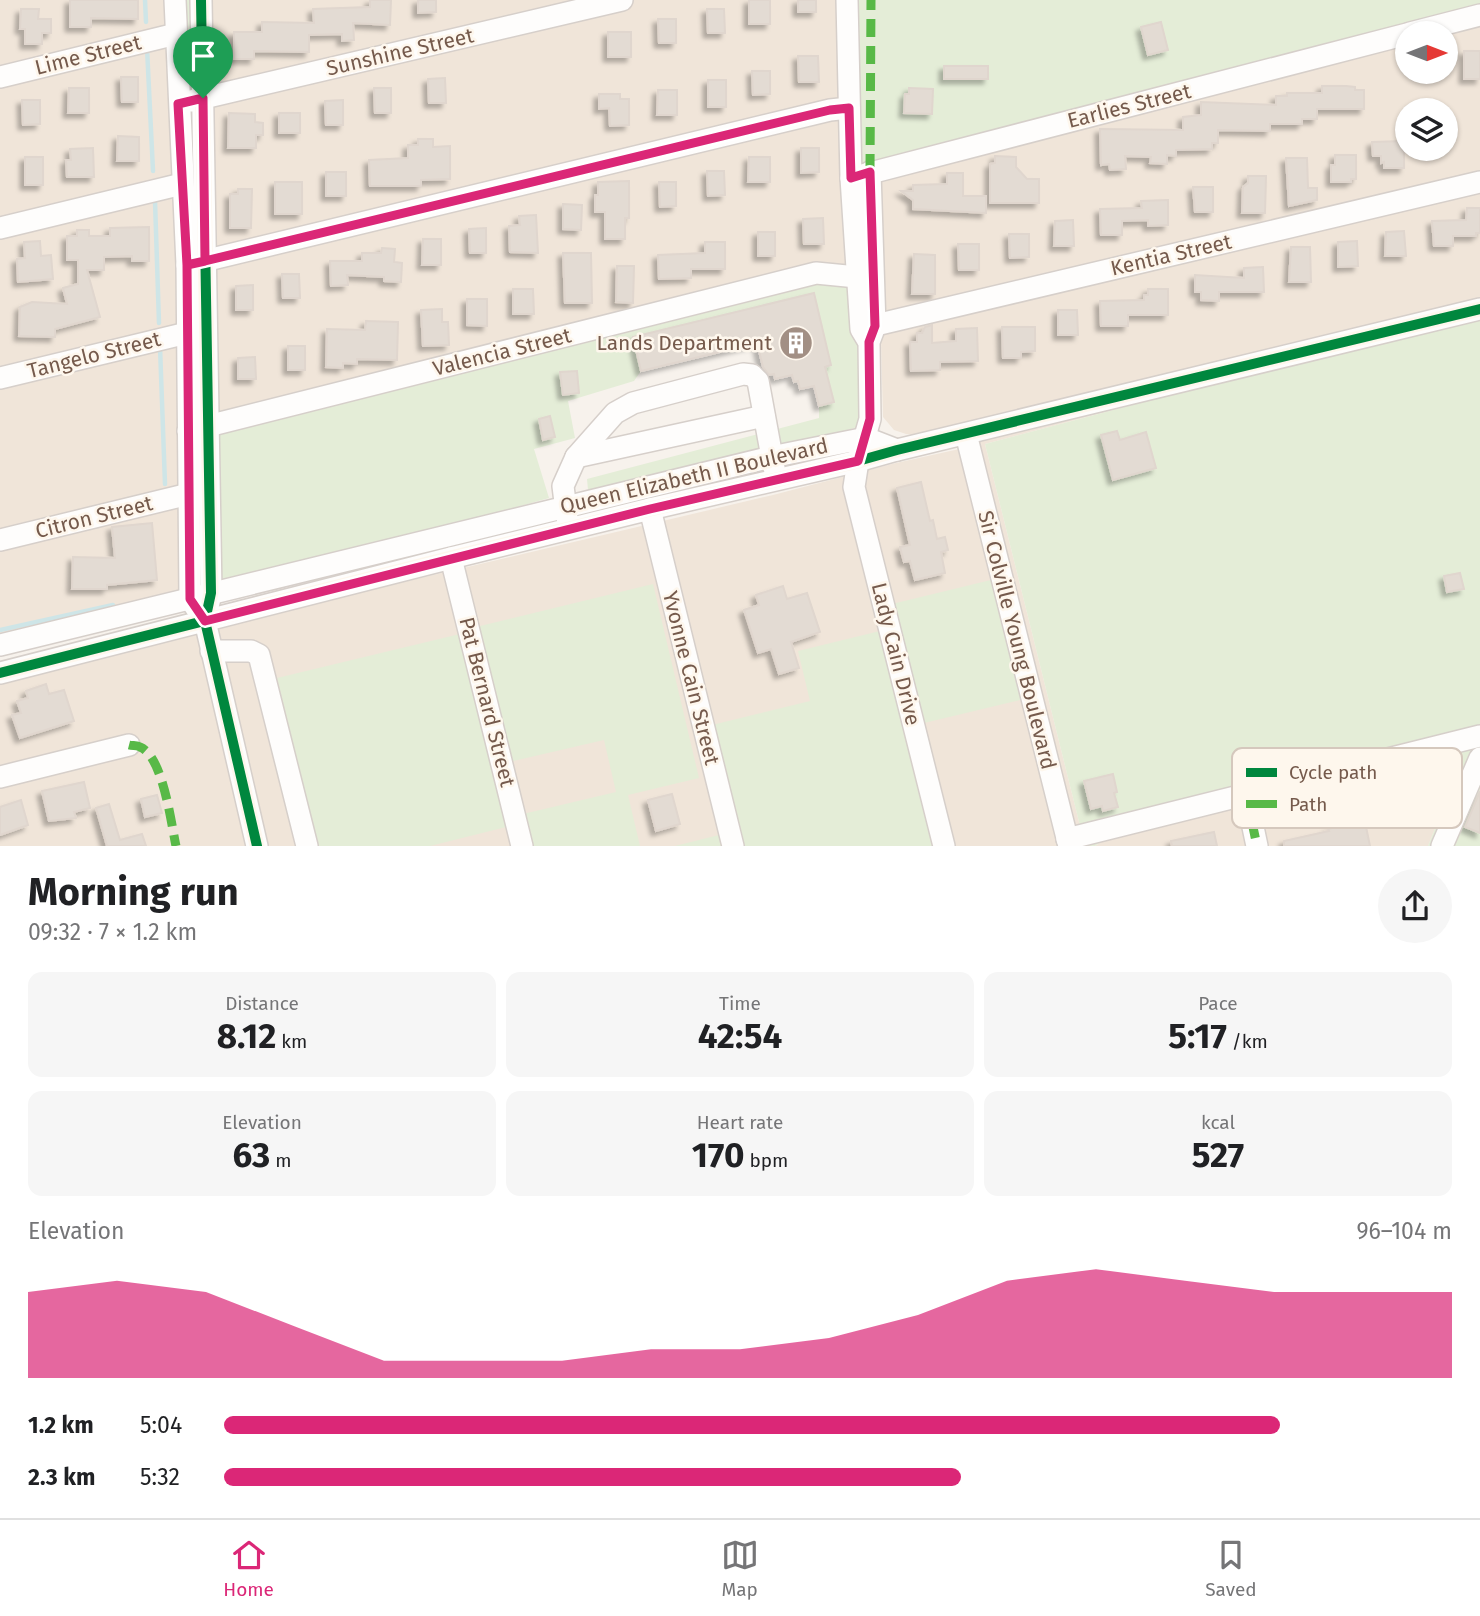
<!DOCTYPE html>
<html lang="en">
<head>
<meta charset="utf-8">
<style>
	body { margin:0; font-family:"Fira Sans",sans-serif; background:#f6f6f6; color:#202124; height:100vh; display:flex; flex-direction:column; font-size:26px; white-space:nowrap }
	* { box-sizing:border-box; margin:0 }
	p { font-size:23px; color:#757577 }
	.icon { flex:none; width:38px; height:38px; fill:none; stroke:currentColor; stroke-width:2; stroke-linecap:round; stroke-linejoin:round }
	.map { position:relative; height:846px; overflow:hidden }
	.side { display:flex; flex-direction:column; background:#fff; flex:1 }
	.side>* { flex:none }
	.needle { width:46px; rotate:90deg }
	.buttons { position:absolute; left:1395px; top:21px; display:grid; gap:14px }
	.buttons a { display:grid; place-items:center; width:63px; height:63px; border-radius:50%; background:#fff; box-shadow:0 2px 5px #0004; font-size:35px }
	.pin { position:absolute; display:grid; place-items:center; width:60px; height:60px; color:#fff; margin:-72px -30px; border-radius:50% 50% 50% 0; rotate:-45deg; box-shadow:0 0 7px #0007 }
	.pin .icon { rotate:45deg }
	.round { display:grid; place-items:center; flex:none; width:74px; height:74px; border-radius:37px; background:#f6f6f6 }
	.overview { display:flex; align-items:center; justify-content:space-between; height:119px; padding:0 28px }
	h1 { font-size:38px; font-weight:700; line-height:52px }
	.stats { display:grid; grid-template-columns:repeat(3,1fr); gap:10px; height:119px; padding:7px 28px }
	.stats div { display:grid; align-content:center; border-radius:14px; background:#f6f6f6; text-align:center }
	.stats b { font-size:35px; font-weight:700 }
	.stats small { font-size:19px; font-weight:400 }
	.stats p { font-size:19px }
	.chart { height:196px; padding:14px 28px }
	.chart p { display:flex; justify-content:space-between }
	.chart svg { width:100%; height:126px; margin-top:7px; fill:#db2777; opacity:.7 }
	ul { padding:0 28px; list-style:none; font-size:23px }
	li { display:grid; grid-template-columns:112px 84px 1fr; align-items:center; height:52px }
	li i { height:18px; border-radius:9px; background:#db2777 }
	.tabs { display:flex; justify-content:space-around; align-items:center; height:98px; border-top:2px solid #e0e0e0; background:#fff; font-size:19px; color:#757577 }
	.tabs a { display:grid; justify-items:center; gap:4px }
	.tabs .on { color:#db2777 }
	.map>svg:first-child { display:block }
	.residential { fill:#f0e5d9; fill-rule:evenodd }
	.green { fill:#e4edd7 }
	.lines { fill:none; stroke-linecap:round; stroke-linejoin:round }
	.stream { stroke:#cee5e7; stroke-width:4.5 }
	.building { fill:#e3dbd3; stroke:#e0d6ce; stroke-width:2; filter:url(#shadow) }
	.minor-casing { stroke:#d6cfca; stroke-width:24 }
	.minor { stroke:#fefdfc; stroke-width:21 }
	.quiet { stroke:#58b947; stroke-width:9; stroke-dasharray:18 9; stroke-linecap:butt }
	.cycleway-casing { stroke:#fef7ed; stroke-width:15 }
	.cycleway { stroke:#00873e; stroke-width:10 }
	.route-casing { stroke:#fff; stroke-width:14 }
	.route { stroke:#db2777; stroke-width:9 }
	.labels { text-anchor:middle; stroke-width:5; stroke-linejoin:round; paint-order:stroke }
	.street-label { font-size:21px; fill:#755a4c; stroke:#fef7ed }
	.poi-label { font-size:21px; fill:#755a4c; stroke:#fef7ed; text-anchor:end }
	.key { fill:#fef7ed; stroke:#d5c8bd; stroke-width:2 }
	.key-label { font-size:19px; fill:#755a4c }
</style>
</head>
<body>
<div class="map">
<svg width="1480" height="846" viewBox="0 0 1480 846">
	<defs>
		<filter id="shadow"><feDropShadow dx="-4.5" dy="4.5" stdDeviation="2" flood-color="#0004"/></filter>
	</defs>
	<rect width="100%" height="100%" fill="#f7f2ec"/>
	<g class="residential">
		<path d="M0 0H848L1407 34V72H1446V33L1480 15V313L985 444 1085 846H0V677L773 495 896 463 982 444 906 434 894 430 883 417 881 339 857 277 189 431 190 599 0 649ZM1407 110H1446V149H1407Z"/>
		<polygon points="1448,754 1460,757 1460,766 1428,846 1095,846 1105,839"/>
	</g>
	<g class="green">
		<polygon points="175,0 201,0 208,426 816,273 857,277 861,413 858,427 775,450 588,490 587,479 819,418 819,406 834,402 825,367 831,365 814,293 633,337 641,371 634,381 568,401 575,438 534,449 549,498 190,599"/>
		<polygon points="848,0 1480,0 1480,15 851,178"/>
		<polygon points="1480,313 1480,846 1428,846 1460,766 1459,757 1448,754 1105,839 1095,846 1085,846 985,444"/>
		<polygon points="995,579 1024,699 920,724 892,604"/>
		<polygon points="653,584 699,778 628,795 640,846 531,846 523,814 616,792 604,740 509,762 476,627"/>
		<polygon points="884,630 935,846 737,846 708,726 810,701 798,651"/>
		<polygon points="464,633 510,826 430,846 318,846 277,678"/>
		<polygon points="719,835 721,846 675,846"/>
	</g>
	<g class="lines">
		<g class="stream">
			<polyline points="145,0 146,22"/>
			<polyline points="147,48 153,171"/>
			<polyline points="155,201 159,323"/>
			<polyline points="160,347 165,484"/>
			<polyline points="0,630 113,605"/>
		</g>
	</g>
	<g class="building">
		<polygon points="70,0 138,0 138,19 91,18 91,27 70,27"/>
		<polygon points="370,0 391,0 390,25 353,23 354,40 342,41 342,34 309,35 309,52 254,51 254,59 234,59 234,32 262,32 262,22 314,23 313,9 370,7"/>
		<polygon points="418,0 436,0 436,12 418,13"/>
		<rect x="749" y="0" width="21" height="24"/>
		<rect x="798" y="0" width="18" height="12"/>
		<polygon points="21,9 39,9 38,19 51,19 51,33 42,33 42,44 25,44 25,29 20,29"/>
		<polygon points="707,9 724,9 725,33 708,33"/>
		<polygon points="658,19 676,19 676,43 659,43"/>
		<polygon points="1161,22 1168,50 1148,55 1141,27"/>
		<rect x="608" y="32" width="23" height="25"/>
		<rect x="1464" y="51" width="16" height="28"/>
		<polygon points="798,56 818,56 819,82 799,82"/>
		<rect x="944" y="66" width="44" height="13"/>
		<polygon points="752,71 770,71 770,94 753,95"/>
		<polygon points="121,77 138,77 138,102 122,102"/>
		<polygon points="445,78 446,103 429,103 428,79"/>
		<rect x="708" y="80" width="18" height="27"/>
		<polygon points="1322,86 1346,86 1355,87 1355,90 1364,90 1364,109 1317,109 1317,119 1302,119 1302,124 1270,124 1270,131 1218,130 1218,143 1212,143 1212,149 1176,150 1176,156 1167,155 1167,164 1150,163 1151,157 1125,156 1126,169 1110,170 1109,164 1101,165 1100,129 1183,130 1183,117 1201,115 1201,102 1276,105 1276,96 1287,96 1287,93 1322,93"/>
		<polygon points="69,88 89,88 89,113 68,113"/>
		<polygon points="374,88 391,88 391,113 375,113"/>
		<polygon points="909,88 933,89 932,114 904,113 905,94 909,94"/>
		<polygon points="658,90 677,90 677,115 657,115"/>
		<polygon points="599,94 620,94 620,99 629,99 629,125 610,126 609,108 599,109"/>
		<polygon points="22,100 40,100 40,124 23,125"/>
		<polygon points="343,100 343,125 326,125 325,101"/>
		<polygon points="229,113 255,114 255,122 263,123 263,135 256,135 256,148 228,148"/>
		<rect x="279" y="113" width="21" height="20"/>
		<polygon points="118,136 139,137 139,161 117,161"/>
		<polygon points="418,139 433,139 433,147 450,146 450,179 421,180 421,186 370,186 369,160 408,158 408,145 418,145"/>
		<polygon points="1404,141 1404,168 1384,168 1384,162 1381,163 1381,156 1373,156 1372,142"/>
		<polygon points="93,148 94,177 67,177 66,160 71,160 70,149"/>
		<polygon points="801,148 819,148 819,172 801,173"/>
		<polygon points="1335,155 1356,155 1356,179 1351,179 1351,182 1331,182 1331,165 1335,165"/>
		<polygon points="995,156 1016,157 1016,167 1027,179 1039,179 1039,203 990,203 990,164 995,163"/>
		<rect x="25" y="157" width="18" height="28"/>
		<polygon points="749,157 770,157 770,182 748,182"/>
		<polygon points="1286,158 1307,158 1308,188 1317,188 1317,200 1289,206"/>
		<polygon points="707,171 724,171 725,195 708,196"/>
		<rect x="326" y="172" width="20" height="24"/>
		<polygon points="947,173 963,173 963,196 986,196 986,213 913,209 913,200 901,191 913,191 913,185 947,184"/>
		<polygon points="1248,176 1266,176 1265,213 1242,213 1243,187 1248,183"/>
		<polygon points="629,181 629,218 625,218 625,239 605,239 605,212 595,212 595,195 598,195 598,182"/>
		<rect x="275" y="182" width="27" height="32"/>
		<polygon points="659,182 676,182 676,206 660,207"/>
		<polygon points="1193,187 1213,187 1213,212 1195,212"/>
		<polygon points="238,189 252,189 251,228 230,228 230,194 238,194"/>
		<polygon points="1168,200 1168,225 1148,226 1148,220 1122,221 1122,235 1101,235 1100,209 1142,208 1141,201"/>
		<polygon points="563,204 582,205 581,230 563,229"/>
		<polygon points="1467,208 1480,208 1480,233 1476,233 1476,236 1453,236 1453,246 1434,246 1432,221 1466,220"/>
		<polygon points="536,215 538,253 510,252 509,226 520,225 519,216"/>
		<polygon points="823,218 824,244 804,244 803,219"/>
		<polygon points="1073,220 1074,246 1054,246 1055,221"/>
		<polygon points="149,227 149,261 132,261 132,256 104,257 104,270 87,270 100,317 55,329 55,337 19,336 20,307 32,302 67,304 63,288 78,284 78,260 67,260 67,236 77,236 77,230 89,230 89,236 110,236 110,228"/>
		<polygon points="486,228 486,253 470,253 469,229"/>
		<polygon points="1404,231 1406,256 1385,256 1386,232"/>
		<rect x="758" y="232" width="17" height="24"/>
		<polygon points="1009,234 1029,234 1029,257 1010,258"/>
		<polygon points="423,239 441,239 441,265 422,265"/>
		<polygon points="40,241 41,256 51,255 53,279 18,282 17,259 25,258 24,242"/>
		<polygon points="1357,241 1358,266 1338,267 1338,242"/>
		<polygon points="705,242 725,242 725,269 691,269 691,278 659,279 658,255 705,253"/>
		<polygon points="958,244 979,244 979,270 959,270"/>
		<polygon points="1291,247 1310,247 1311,282 1289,282"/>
		<polygon points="382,248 395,249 394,262 402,263 401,282 384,281 384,277 347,275 348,285 331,286 330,261 362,261 362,253 381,253"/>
		<polygon points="563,253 591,253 592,303 565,303"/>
		<polygon points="914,254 935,255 935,294 912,294"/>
		<polygon points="617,266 634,266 633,303 616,302"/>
		<polygon points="1263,267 1264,292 1219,292 1219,301 1201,300 1201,292 1195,292 1195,275 1244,278 1244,268"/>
		<polygon points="282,274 299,274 300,298 283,298"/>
		<polygon points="253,285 253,310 236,310 236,286"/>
		<polygon points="513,289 533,289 534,314 513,314"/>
		<polygon points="1148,289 1168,289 1168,315 1128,315 1128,326 1101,326 1100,301 1144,300 1144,295 1148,295"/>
		<polygon points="814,293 831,365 825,367 834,402 819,406 814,386 800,389 798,381 794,382 792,375 775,379 774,374 769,375 763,367 757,343 641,371 633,337"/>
		<polygon points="467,299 487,299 487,326 467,325"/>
		<polygon points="442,309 442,322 448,322 449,345 423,346 421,310"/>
		<polygon points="1058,310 1077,310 1078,335 1058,335"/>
		<polygon points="366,321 398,322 397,360 357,359 357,364 343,363 343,368 326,367 327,329 365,330"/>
		<polygon points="932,325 932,343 956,341 956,329 977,328 978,361 940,362 940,370 911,371 910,342 917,342 917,333 922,333 925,327"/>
		<polygon points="1002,327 1035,327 1035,351 1021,352 1021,358 1003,358"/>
		<rect x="288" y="346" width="17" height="24"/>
		<polygon points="255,357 256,379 238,379 238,358"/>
		<polygon points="577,371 579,393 563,395 560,372"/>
		<polygon points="550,416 555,437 543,440 539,419"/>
		<polygon points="1117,431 1120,440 1146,432 1156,468 1113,480 1101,435"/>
		<polygon points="921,482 930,521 933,520 937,539 945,537 948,550 941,552 945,573 915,580 910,561 904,562 900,547 910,545 897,488"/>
		<polygon points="152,523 157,580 107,585 107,589 72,589 73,557 115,558 112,527"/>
		<polygon points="1460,573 1464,589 1447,592 1444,576"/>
		<polygon points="783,586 787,599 807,593 820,632 791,642 799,668 779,674 771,649 758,653 744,610 759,605 756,595"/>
		<polygon points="46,684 49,694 64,690 74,721 20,738 12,715 21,713 17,701 28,698 26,691"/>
		<polygon points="1113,774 1117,792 1114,793 1118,807 1103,811 1102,806 1091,809 1084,781"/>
		<polygon points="84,782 90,808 74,812 76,818 49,821 42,791"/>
		<polygon points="1480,791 1480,833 1465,827"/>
		<polygon points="672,794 680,824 656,831 648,800"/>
		<polygon points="157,795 162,813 145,817 141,799"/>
		<polygon points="21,800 28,825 0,835 0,807"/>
		<polygon points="109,804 120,840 142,834 146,846 107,846 96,808"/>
		<polygon points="1364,817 1370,846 1284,846 1284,841 1329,831 1328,829 1349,824 1348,820"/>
		<polygon points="1214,832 1217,846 1172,846 1171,841"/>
	</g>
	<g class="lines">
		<g class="minor-casing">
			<g id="minor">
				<polyline points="175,0 187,265 190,599 196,608"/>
				<polyline points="201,0 211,593 205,621 257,846"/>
				<polyline points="847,0 851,178 861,329 867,339"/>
				<polyline points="1410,33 1480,15"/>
				<polyline points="0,77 176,34"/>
				<polyline points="191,101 622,0"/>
				<polyline points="870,172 875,326 869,342 870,419 858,461 854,487 944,846"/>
				<polyline points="851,178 1407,34"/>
				<polyline points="0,228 182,184"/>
				<polyline points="187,265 830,110 849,108"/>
				<polyline points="863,328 1480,182"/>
				<polyline points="0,378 187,333"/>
				<polyline points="188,431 816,273 857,277"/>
				<polyline points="966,434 1069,846"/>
				<polyline points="576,457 764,416"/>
				<polyline points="650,509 733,846"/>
				<polyline points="567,518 563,486 576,457 615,413 633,403 743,374 752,375 758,381 774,468"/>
				<polyline points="0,540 189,494"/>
				<polyline points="451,558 522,846"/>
				<polyline points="0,645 771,457 866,438 897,450"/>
				<polyline points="211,651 251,651 259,655 307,846"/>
				<polyline points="0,673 451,558 650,509 858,461 897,450 1480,309"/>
				<polyline points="0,777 129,745"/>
				<polyline points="1246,794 1257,846"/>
				<polyline points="1067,839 1480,736"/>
				<polyline points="1442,846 1480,758"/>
			</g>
		</g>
		<use href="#minor" class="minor"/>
		<g class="quiet">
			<polyline points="870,172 871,0"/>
			<path d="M129 745C133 746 137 745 140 747 163 756 171 823 176 846"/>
			<polyline points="1246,794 1257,846"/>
		</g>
		<g class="cycleway-casing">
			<g id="cycleway">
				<polyline points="201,0 211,593 205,621 257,846"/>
				<polyline points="0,673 451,558 650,509 858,461 897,450 1480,309"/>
			</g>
		</g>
		<use href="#cycleway" class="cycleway"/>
	</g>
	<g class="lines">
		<g class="route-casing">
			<polyline id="route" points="203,98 205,261 187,265 190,599 205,621 650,509 858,461 870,419 869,342 875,326 870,172 851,178 849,108 830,110 205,261 187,265 178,104 203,98"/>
		</g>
		<use href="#route" class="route"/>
	</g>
	<defs>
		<g id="building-disc" transform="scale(1.75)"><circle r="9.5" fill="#a28f84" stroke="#fef7ed"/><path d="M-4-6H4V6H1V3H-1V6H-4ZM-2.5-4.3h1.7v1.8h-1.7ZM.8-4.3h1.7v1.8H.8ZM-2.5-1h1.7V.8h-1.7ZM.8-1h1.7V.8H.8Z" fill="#fff"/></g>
	</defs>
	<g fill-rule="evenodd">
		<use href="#building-disc" x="796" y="343"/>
	</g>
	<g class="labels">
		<g class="street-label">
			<text transform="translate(400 52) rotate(-13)" y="7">Sunshine Street</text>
			<text transform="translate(88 55) rotate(-14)" y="7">Lime Street</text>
			<text transform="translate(1129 106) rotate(-14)" y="7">Earlies Street</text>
			<text transform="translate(1171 255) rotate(-13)" y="7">Kentia Street</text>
			<text transform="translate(502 352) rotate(-14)" y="7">Valencia Street</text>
			<text transform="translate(94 355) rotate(-14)" y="7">Tangelo Street</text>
			<text transform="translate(694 476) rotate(-13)" y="7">Queen Elizabeth II Boulevard</text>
			<text transform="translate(94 517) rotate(-14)" y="7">Citron Street</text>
			<text transform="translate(1017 640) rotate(76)" y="7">Sir Colville Young Boulevard</text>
			<text transform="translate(896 654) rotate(76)" y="7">Lady Cain Drive</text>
			<text transform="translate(691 678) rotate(76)" y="7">Yvonne Cain Street</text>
			<text transform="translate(487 702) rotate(76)" y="7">Pat Bernard Street</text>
		</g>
		<g class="poi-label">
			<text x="772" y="350">Lands Department</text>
		</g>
	</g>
	<rect x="1232" y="748" width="230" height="80" rx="10" class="key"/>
	<rect x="1246" y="768" width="31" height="9" fill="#00873e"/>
	<rect x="1246" y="800" width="31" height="8" fill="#58b947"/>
	<g class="key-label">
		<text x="1289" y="779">Cycle path</text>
		<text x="1289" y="811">Path</text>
	</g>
</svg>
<div class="buttons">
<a><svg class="needle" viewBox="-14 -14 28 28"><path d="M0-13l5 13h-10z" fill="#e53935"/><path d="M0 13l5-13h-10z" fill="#757577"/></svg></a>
<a><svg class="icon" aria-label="layers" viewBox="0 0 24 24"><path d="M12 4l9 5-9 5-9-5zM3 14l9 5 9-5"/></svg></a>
</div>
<div class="pin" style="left:203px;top:98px;background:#1e9e55"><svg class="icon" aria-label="arrive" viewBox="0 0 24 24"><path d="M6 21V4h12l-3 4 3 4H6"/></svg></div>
</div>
<section class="side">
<div class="overview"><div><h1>Morning run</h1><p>09:32 · 7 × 1.2 km</p></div><a class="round"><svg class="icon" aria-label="share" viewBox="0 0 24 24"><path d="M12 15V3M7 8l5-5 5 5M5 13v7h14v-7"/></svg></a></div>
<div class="stats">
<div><p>Distance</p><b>8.12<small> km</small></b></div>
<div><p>Time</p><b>42:54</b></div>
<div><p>Pace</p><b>5:17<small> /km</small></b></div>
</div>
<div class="stats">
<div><p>Elevation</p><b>63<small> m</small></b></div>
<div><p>Heart rate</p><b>170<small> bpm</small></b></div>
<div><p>kcal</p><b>527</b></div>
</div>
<div class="chart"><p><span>Elevation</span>96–104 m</p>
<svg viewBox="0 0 160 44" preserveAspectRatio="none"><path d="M0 44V14L10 10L20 14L30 26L40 38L50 38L60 38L70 34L80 34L90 30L100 22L110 10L120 6L130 10L140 14L150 14L160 14V44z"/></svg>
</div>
<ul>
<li><b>1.2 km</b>5:04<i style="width:86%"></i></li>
<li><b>2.3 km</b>5:32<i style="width:60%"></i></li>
</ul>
</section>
<nav class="tabs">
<a class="on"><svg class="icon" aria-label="home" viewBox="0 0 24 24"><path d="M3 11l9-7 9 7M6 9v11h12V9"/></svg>Home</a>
<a><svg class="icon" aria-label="map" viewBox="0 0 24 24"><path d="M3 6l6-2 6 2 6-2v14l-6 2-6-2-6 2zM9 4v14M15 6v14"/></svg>Map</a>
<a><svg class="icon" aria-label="saved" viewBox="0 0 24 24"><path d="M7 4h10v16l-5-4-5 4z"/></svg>Saved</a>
</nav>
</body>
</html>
